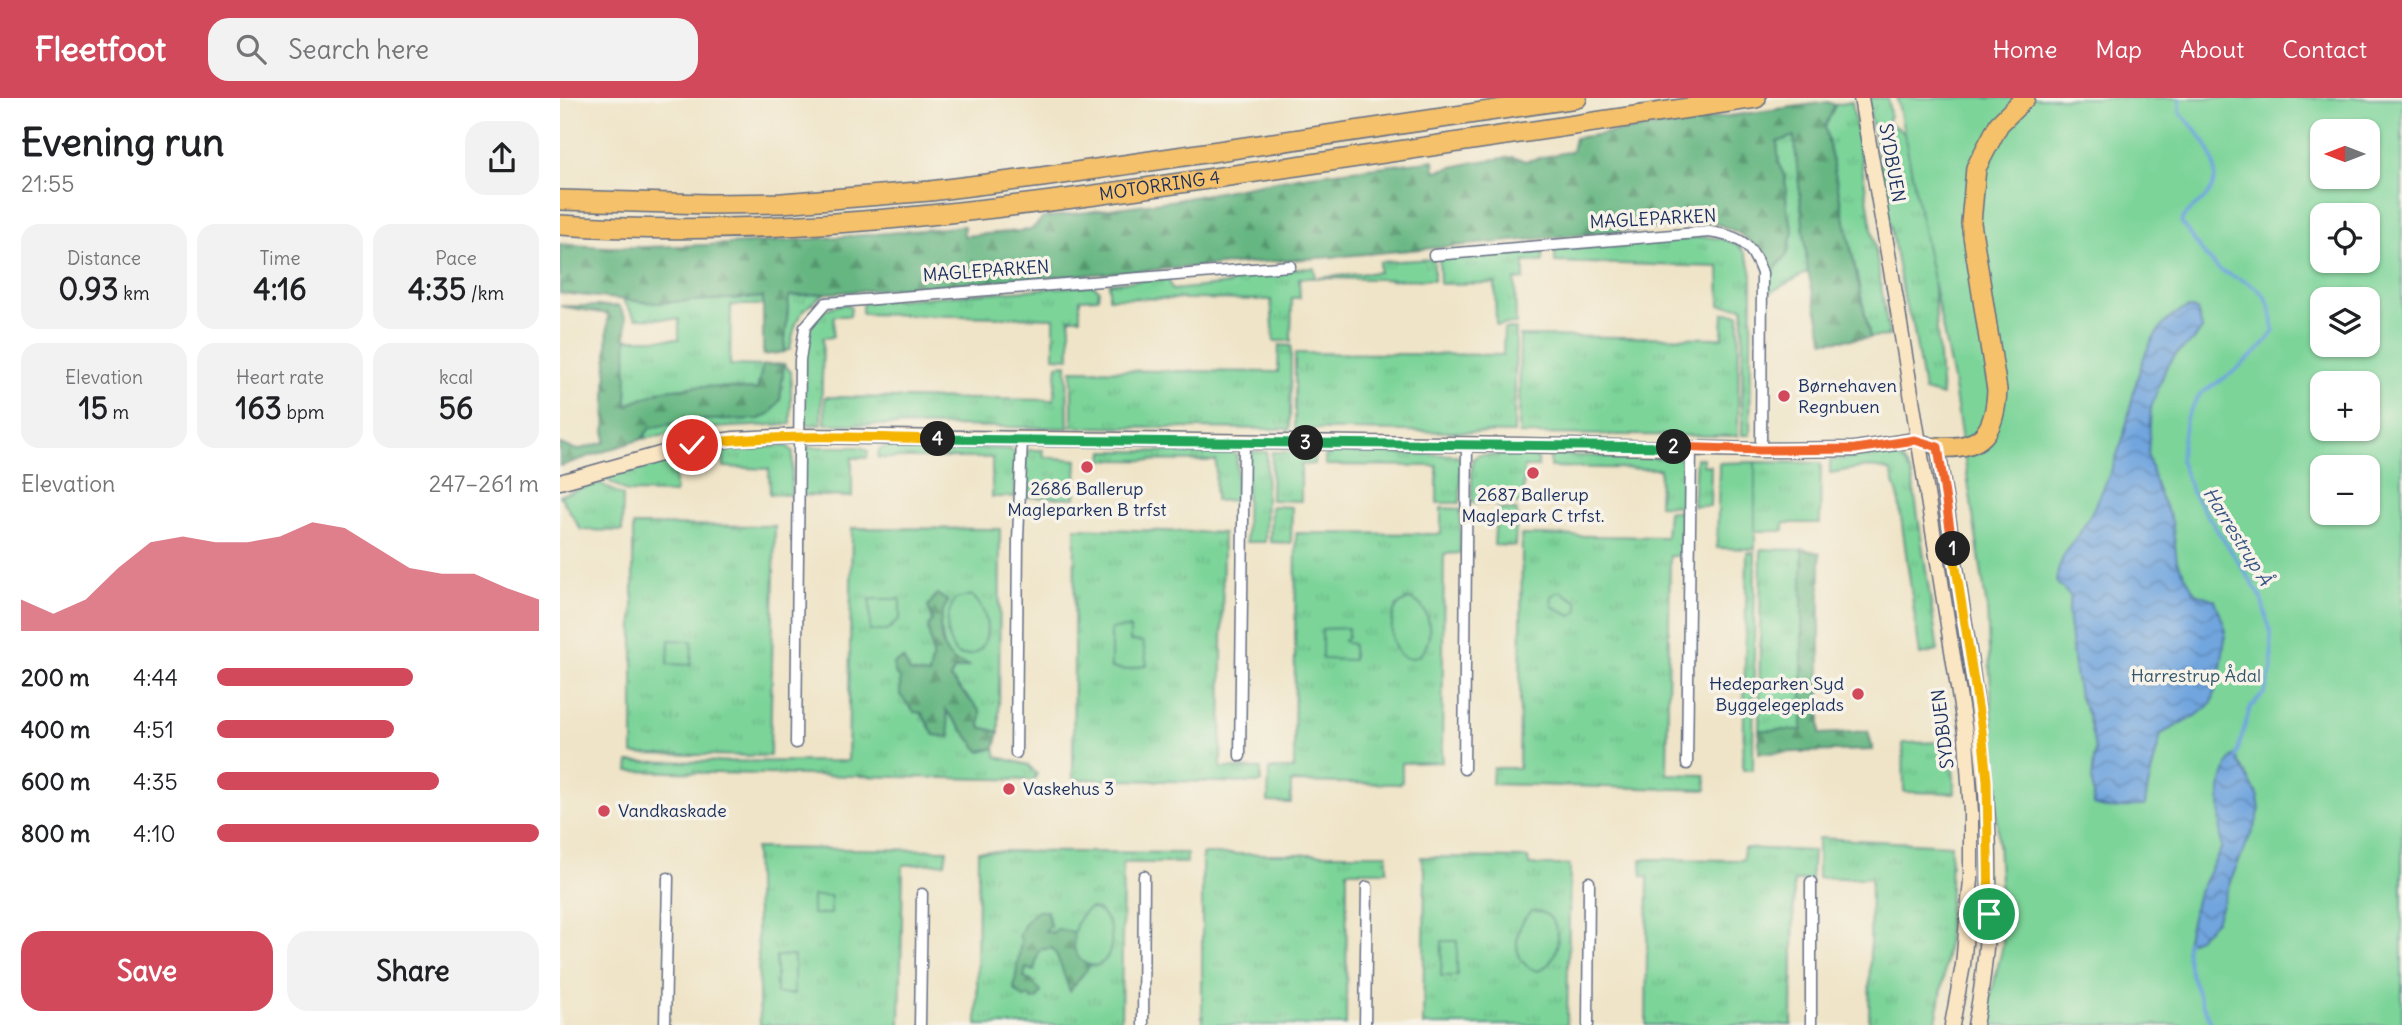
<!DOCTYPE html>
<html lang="en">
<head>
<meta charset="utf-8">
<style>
	body { margin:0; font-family:Delius,sans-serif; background:#f2f2f2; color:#202124; height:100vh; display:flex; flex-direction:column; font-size:26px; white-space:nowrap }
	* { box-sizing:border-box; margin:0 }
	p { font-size:23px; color:#757577 }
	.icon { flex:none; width:38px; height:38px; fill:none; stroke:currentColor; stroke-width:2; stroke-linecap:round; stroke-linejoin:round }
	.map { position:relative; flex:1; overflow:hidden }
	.side { display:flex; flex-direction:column; background:#fff; width:560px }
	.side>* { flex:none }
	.needle { width:46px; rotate:270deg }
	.buttons { position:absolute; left:1750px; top:21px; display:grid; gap:14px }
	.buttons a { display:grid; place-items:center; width:70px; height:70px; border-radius:14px; background:#fff; box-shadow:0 2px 5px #0004; font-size:35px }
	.pin { position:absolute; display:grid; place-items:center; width:60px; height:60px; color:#fff; margin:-30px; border:4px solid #fff; border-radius:50%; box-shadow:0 2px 7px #0007 }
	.km { position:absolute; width:35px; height:35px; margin:-18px; border-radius:50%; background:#222; color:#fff; font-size:19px; line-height:35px; text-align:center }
	.round { display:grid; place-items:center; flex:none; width:74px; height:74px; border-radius:21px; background:#f2f2f2 }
	.head { display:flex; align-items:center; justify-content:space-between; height:119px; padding:0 21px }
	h1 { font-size:38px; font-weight:800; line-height:52px }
	.stats { display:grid; grid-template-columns:repeat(3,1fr); gap:10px; height:119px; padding:7px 21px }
	.stats div { display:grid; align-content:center; border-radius:18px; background:#f2f2f2; text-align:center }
	.stats b { font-size:30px; font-weight:800 }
	.stats small { font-size:19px; font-weight:400 }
	.stats p { font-size:19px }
	.chart { height:196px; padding:14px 21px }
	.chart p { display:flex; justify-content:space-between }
	.chart svg { width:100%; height:126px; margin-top:7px; fill:#d1495b; opacity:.7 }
	.cta { display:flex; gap:14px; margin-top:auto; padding:14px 21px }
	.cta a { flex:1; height:80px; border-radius:21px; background:#d1495b; color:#fff; font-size:28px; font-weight:800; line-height:80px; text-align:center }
	.cta a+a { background:#f2f2f2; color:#202124 }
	ul { padding:0 21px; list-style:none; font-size:23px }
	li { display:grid; grid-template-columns:112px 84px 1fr; align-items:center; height:52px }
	li i { height:18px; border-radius:9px; background:#d1495b }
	header { display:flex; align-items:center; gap:42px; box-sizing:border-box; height:98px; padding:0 35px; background:#d1495b; color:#fff }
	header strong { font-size:33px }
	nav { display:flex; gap:38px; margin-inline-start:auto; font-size:24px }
	.search { width:490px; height:63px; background:#f2f2f2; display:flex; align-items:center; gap:18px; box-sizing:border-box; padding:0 24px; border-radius:21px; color:#757577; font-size:26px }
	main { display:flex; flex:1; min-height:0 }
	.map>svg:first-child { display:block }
	.grass { fill:url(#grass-tufts); stroke:#4c827c; stroke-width:2 }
	.forest { fill:url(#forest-firs); stroke:#407270; stroke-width:2 }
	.park { fill:#7cd499; stroke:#4c827c; stroke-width:2; fill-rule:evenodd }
	.water { fill:url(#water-waves); stroke:#466a9e; stroke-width:2 }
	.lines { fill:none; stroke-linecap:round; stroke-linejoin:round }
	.stream { stroke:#71a5de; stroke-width:3.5 }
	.street-casing { stroke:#656e83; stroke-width:13 }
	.secondary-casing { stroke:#656e83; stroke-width:17 }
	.highway-casing { stroke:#656e83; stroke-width:22 }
	.street { stroke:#fff; stroke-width:10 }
	.secondary { stroke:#fbe6c4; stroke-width:14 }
	.highway { stroke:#f5c16b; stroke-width:19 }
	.split-1-casing { stroke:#fff; stroke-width:14 }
	.split-2-casing { stroke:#fff; stroke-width:14 }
	.split-3-casing { stroke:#fff; stroke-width:14 }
	.split-4-casing { stroke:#fff; stroke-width:14 }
	.split-5-casing { stroke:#fff; stroke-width:14 }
	.split-1 { stroke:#f5b400; stroke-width:9 }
	.split-2 { stroke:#f0652b; stroke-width:9 }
	.split-3 { stroke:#22a559; stroke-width:9 }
	.split-4 { stroke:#22a559; stroke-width:9 }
	.split-5 { stroke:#f5b400; stroke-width:9 }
	.poi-dot { fill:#d1495b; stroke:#f7f3e8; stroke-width:2.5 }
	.labels { text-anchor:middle; stroke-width:7; stroke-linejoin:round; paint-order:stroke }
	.street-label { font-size:18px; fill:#1b2f5e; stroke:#f7f3e8 }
	.poi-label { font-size:18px; fill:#1b2f5e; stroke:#f7f3e8; text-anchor:start }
	.park-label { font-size:18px; fill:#33586d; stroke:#f7f3e8 }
	.water-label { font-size:19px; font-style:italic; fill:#355284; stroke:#f7f3e8 }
</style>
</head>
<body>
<header>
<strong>Fleetfoot</strong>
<div class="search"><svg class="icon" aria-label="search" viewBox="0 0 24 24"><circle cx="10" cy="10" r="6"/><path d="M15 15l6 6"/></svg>Search here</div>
<nav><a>Home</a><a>Map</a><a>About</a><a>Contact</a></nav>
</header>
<main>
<section class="side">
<div class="head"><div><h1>Evening run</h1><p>21:55</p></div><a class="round"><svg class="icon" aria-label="share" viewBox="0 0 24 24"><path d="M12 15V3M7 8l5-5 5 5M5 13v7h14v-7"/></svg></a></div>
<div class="stats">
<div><p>Distance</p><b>0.93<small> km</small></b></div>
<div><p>Time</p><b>4:16</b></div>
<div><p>Pace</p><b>4:35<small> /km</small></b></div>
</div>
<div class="stats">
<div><p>Elevation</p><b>15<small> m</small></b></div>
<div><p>Heart rate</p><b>163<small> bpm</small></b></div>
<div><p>kcal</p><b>56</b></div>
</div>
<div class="chart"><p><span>Elevation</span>247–261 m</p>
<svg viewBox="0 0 160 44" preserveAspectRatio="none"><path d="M0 44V33L10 38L20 33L30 22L40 13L50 11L60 13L70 13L80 11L90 6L100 8L110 15L120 22L130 24L140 24L150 29L160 33V44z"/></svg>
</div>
<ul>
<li><b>200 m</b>4:44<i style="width:61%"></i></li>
<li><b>400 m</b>4:51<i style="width:55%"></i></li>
<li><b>600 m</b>4:35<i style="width:69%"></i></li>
<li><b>800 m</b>4:10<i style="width:100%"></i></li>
</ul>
<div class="cta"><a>Save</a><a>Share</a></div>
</section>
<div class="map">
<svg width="1842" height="927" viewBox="0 0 1842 927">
	<defs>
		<pattern id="grass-tufts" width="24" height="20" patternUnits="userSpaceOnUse" patternTransform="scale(1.75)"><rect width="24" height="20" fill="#7cd499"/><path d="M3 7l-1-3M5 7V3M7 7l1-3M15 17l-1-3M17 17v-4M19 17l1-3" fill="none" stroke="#6bb686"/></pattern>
		<pattern id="forest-firs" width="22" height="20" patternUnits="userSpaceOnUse" patternTransform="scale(1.75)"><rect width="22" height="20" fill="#65b681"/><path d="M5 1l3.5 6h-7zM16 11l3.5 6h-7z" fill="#52946d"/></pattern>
		<pattern id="water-waves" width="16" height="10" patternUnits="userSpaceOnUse" patternTransform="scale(1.75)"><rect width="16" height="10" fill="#71a5de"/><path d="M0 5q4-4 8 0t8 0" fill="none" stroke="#5c87b7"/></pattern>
	</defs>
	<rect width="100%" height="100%" fill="#f7f3e8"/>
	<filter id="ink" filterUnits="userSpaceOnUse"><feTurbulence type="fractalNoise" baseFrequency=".0143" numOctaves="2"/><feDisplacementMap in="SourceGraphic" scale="14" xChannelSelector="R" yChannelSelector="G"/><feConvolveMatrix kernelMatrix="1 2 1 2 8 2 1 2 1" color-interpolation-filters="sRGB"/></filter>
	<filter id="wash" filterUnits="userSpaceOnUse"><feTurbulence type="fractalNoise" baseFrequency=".00686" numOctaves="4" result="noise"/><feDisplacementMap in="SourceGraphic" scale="28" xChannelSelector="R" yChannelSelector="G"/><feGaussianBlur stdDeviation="1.57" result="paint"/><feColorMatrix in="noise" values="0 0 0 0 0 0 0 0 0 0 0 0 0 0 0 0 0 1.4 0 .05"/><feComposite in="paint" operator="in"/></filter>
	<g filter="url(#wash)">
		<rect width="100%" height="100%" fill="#efe4c7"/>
		<g class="grass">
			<polygon points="1307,0 1328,0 1330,17 1327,24 1343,33 1349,30 1371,154 1382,298 1364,293 1353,227 1345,206"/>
			<polygon points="1292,4 1329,238 1310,239 1265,29 1275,7"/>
			<polygon points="1234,38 1248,174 1205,197 1208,179 1227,157 1233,133 1227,112 1225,79 1219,67 1217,43"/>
			<path d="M1146 139C1175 141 1188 148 1192 178L1190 337H1182L1183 209 1160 207 1159 169 995 164V151Z"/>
			<polygon points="983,154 983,164 964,164 964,181 955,182 956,226 936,227 935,185 880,186 879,156"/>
			<polygon points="874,161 874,182 757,180 819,174 819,164"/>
			<polygon points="754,170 755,180 739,180 740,200 732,200 731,243 714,243 711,202 549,200 549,185 608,180 612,192 670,186 671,174"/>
			<polygon points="533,187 539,192 538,200 520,201 520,220 510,220 510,260 494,259 494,220 302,216 302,208 305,204"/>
			<path d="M266 195C239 212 235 220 230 251L224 254 229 198Z"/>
			<polygon points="203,199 204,207 171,207 170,267 203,268 197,292 142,288 104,292 67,307 65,241 119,241 119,221 76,220 62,201 96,205"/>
			<path d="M287 206 291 210 290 218H274L273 239 263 240 261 327 242 326C242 286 229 209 287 206Z"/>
			<polygon points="1163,215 1179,216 1178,338 959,336 960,238 1162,240"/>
			<polygon points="944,231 956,231 954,335 735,331 735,255 943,257"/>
			<polygon points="719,247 731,248 730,331 512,329 512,272 718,274"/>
			<path d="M224 266 231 274V326L150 330 82 341 90 330C122 324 154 318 187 323L220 302Z"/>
			<polygon points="507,266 508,330 265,326 265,299 494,302 497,267"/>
			<polygon points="227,348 233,354 231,397 210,396 209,371 164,369 163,355 169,350"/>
			<polygon points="326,348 450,351 456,356 455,399 432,399 432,360 318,360 319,352"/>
			<polygon points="248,349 301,349 308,353 307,360 292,360 292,399 241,397 242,355"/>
			<polygon points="469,352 483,352 484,359 517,362 515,400 465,399 465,356"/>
			<polygon points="544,353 672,354 677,358 676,402 655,403 656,363 543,362"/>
			<polygon points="147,354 151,356 151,370 115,369 115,395 68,394 42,379 114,360"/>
			<polygon points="693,354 707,354 705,444 686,444 687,359"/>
			<polygon points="712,354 750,354 754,358 754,366 741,367 741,403 711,402"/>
			<polygon points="770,354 895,357 901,362 900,405 877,405 877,368 765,367 765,359"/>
			<path d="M1325 356C1341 358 1346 364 1352 378L1378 553 1360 557 1338 397 1331 374C1313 365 1290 372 1270 375V362Z"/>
			<polygon points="918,357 974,357 978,361 978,369 964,369 963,406 912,405 912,362"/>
			<polygon points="994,357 1119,360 1124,364 1123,408 1099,407 1100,371 990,369 990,361"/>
			<polygon points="1136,360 1143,360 1143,367 1151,368 1150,408 1133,408"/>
			<polygon points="1195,364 1261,365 1260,425 1224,425 1224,433 1195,433"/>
			<polygon points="40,385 63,398 62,433 21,432 0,397"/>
			<polygon points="711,408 732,409 731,445 710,444"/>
			<polygon points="881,410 900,411 900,455 884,456 882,664 842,665 842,684 839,686 731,684 731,705 708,704 709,671 733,671 734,667 736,435 881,436"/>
			<polygon points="936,411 957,412 955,448 934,447"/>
			<polygon points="1108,413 1121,414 1121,458 1110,458 1107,676 1145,677 1147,692 932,686 933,670 959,670 962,454 961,437 1106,439"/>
			<polygon points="73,427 215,428 210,658 73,656"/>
			<path d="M292 430 440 431 439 634 420 629 421 614 390 580 392 573 408 568C378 561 388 552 380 530 377 522 372 515 368 508L372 522 368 530 373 557 369 578 349 574 343 561 333 567 374 637 390 638 385 611 421 654 435 650 437 659 468 667 477 676 474 682 68 673 69 664 288 663Z"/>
			<polygon points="515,430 663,435 661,670 701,671 701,685 513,681"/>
			<polygon points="1201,451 1243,452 1242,633 1199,632"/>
			<polygon points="1195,454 1193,672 1183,672 1187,455"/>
			<polygon points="1391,644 1395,695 1344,694 1343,645"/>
			<path d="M1258 740 1391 747C1390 806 1389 869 1375 927H1309L1311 780H1258Z"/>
			<polygon points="195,750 387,752 385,765 343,767 340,927 200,927"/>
			<polygon points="1184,750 1253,753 1251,782 1234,783 1232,927 1086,927 1088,779 1082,778 1081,761 1183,762"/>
			<polygon points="418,753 627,755 627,765 563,765 561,927 417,927"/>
			<polygon points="642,756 827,756 827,773 787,773 786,927 642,927"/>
			<polygon points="861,759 968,760 969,767 1010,767 1007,927 863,927 865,775"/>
		</g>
		<g class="forest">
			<path d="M1268 4 1275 7 1265 29 1310 240 1264 243 1248 174 1234 38 1217 44 1219 67 1225 79 1227 112 1233 133 1227 157 1208 179C1198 145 1187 135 1153 125L772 159 229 198 224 254 203 257V199L96 205 0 195V146C47 151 96 149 144 147 231 144 317 136 404 128V138L471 132 483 120 616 102 743 78 874 62 875 73 915 64 952 59 966 63 1012 53 1015 40Z"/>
			<polygon points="0,208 59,208 66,220 67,307 104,292 142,288 197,292 203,267 224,266 220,302 211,315 200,321 133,322 90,330 82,341 0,368 0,346 17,352 45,344 48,216"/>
			<polygon points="1242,451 1260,455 1260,636 1308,633 1313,652 1199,655 1199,632 1242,632"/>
			<path d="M377 496 388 504C376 520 378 551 394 563 398 566 405 567 410 568L394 572 390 580 421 614 420 629 439 634 435 650 420 653 386 612 390 639 374 637 362 615 354 614 340 597V580L336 577 333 566 343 561 350 574 369 577 373 557 368 530 372 522 368 508Z"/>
			<path d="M475 813H487L490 828 485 833 492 835 498 831 514 834C514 847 517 861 530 867L510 893C503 878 502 863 492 850L479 852 474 873 466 870 464 880 473 884 481 894 477 901 472 902 469 898 464 900 454 891 461 842 459 837 466 824Z"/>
		</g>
		<g class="park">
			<path d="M1337 0H1842V927H1424L1443 847 1427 511 1393 283ZM1762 33H1808V79H1762ZM1762 117H1808V163H1762ZM1762 201H1808V247H1762ZM1762 285H1808V331H1762ZM1762 369H1808V415H1762Z"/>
			<polygon points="1195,364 1195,451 1157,450 1159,365"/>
			<polygon points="1000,493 1018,504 1018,513 1011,518 992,508 991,498"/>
			<path d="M411 497C435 515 433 566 396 556 385 539 384 519 395 501Z"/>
			<polygon points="310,501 340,501 340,520 327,533 310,533"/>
			<path d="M849 501C877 507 874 558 852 560 830 563 828 524 836 510 839 505 844 503 849 501Z"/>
			<polygon points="570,530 570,543 583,544 587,567 565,572 551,570 551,531"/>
			<polygon points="788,530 788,539 784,543 787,545 793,546 793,562 762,561 762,531"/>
			<polygon points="109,542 132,543 131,567 108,566"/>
			<rect x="252" y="798" width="19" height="18"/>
			<path d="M530 810C560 814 557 873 530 867 507 862 509 821 530 810Z"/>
			<path d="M972 813C1005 811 1005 863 978 873 950 867 952 828 972 813Z"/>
			<polygon points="882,843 897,843 897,878 881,878"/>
			<rect x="216" y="858" width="18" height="38"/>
		</g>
		<g class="water">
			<path d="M1628 210 1637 212 1642 231 1633 243 1618 254 1606 270 1591 310 1588 358 1597 391 1612 423 1617 463 1635 495 1655 502 1666 532 1661 570 1652 605 1637 617 1601 636C1596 660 1587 684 1585 708 1562 707 1558 715 1534 707L1532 681 1535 651 1528 617 1519 598 1514 569 1508 514 1511 499 1496 484C1498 468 1506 448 1518 438 1537 407 1552 374 1563 340 1575 298 1579 228 1628 210Z"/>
			<polygon points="1675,657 1697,696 1700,711 1696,725 1671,781 1656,823 1638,840 1626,845 1637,798 1661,751 1660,691 1667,667"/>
		</g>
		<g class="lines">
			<g class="stream">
				<path d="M1620 0V15C1641 35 1672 74 1644 101 1635 109 1627 112 1621 124 1633 141 1644 159 1660 172 1666 176 1674 178 1680 181 1708 193 1711 205 1714 233L1702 249 1672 275 1640 296 1626 320 1620 362 1632 394 1700 497 1711 535 1712 571 1705 594 1690 610 1676 659"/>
				<path d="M1627 843C1624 872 1641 901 1652 927"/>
			</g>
		</g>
	</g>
	<g filter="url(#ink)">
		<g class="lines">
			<g class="street-casing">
				<g id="street">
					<path d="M874 157 1149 134C1180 138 1191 145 1202 175L1201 352"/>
					<polyline points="236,645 240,262 245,229 266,205 730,168"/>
					<polyline points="456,655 458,442 462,342"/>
					<polyline points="680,658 684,344"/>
					<polyline points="1127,666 1131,350"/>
					<polyline points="904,671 907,347"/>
					<polyline points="105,927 108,780"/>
					<polyline points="360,927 362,796"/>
					<polyline points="583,927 584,778"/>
					<polyline points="805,927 807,789"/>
					<polyline points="1028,927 1029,784"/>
					<polyline points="1251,927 1251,784"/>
				</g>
			</g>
			<g class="secondary-casing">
				<g id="secondary">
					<polyline points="1301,0 1336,201 1406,640 1411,714 1411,782 1403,867 1392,927"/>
					<path d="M0 384 132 347 174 341 240 338 957 347 1201 352 1295 351 1355 342 1378 349C1403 541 1454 734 1415 927"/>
				</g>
			</g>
			<g class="highway-casing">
				<g id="highway">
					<polyline points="0,102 149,106 222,105 370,93 482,79 1017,0"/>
					<path id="s1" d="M0 127C227 142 451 110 675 77 849 52 1023 26 1196 0"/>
					<path d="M1378 349C1422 352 1435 335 1437 292L1411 125 1416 70 1439 26 1465 0"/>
				</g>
			</g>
			<use href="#street" class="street"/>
			<use href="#secondary" class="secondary"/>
			<use href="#highway" class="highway"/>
		</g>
	</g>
	<g class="lines" filter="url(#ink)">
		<g class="split-1-casing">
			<polyline id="split-1" points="1393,451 1422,633 1427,683 1429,816"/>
		</g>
		<g class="split-2-casing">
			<polyline id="split-2" points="1114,349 1201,352 1295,351 1355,342 1378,349 1393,451"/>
		</g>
		<g class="split-3-casing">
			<polyline id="split-3" points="746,345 1114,349"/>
		</g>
		<g class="split-4-casing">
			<polyline id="split-4" points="378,341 746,345"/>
		</g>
		<g class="split-5-casing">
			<path id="split-5" d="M132 347C214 335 296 339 378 341"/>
		</g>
		<use href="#split-1" class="split-1"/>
		<use href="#split-2" class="split-2"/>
		<use href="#split-3" class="split-3"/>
		<use href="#split-4" class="split-4"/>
		<use href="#split-5" class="split-5"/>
	</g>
	<g class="poi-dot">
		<circle cx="1224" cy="298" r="7"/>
		<circle cx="527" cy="369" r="7"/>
		<circle cx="973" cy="375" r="7"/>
		<circle cx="1298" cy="596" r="7"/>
		<circle cx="449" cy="691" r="7"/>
		<circle cx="44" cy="713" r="7"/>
	</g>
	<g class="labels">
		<g class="street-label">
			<text transform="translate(1332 65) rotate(80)" y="6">SYDBUEN</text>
			<text dy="6" stroke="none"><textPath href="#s1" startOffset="602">MOTORRING 4</textPath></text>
			<text transform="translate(1093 121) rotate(-3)" y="6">MAGLEPARKEN</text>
			<text transform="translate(426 173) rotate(-4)" y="6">MAGLEPARKEN</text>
			<text transform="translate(1383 631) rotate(-97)" y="6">SYDBUEN</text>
		</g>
		<g class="poi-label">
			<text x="1238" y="294">Børnehaven<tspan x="1238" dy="21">Regnbuen</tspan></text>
			<text x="527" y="397" text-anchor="middle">2686 Ballerup<tspan x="527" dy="21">Magleparken B trfst</tspan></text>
			<text x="973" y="403" text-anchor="middle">2687 Ballerup<tspan x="973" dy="21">Maglepark C trfst.</tspan></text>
			<text x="1284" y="592" text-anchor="end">Hedeparken Syd<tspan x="1284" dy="21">Byggelegeplads</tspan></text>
			<text x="463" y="697">Vaskehus 3</text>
			<text x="58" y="719">Vandkaskade</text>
		</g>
		<g class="park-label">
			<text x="1636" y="584">Harrestrup Ådal</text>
		</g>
		<g class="water-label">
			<text transform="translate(1678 438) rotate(58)" y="7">Harrestrup Å</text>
		</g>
	</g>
</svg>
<div class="buttons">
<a><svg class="needle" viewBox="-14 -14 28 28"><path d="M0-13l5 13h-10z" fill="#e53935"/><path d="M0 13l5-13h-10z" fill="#757577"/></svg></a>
<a><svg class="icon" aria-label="locate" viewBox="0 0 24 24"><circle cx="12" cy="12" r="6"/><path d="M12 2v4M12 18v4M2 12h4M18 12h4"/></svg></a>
<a><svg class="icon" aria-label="layers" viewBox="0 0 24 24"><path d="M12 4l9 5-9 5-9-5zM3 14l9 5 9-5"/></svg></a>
<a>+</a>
<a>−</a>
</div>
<div class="pin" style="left:1429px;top:816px;background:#1e9e55"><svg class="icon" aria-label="arrive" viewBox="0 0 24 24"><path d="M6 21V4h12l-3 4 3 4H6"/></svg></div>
<div class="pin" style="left:132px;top:347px;background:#d93025"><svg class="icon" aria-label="check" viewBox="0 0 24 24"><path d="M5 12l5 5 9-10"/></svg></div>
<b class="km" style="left:1393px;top:451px">1</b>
<b class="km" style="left:1114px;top:349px">2</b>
<b class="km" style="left:746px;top:345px">3</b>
<b class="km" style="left:378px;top:341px">4</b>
</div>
</main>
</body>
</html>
